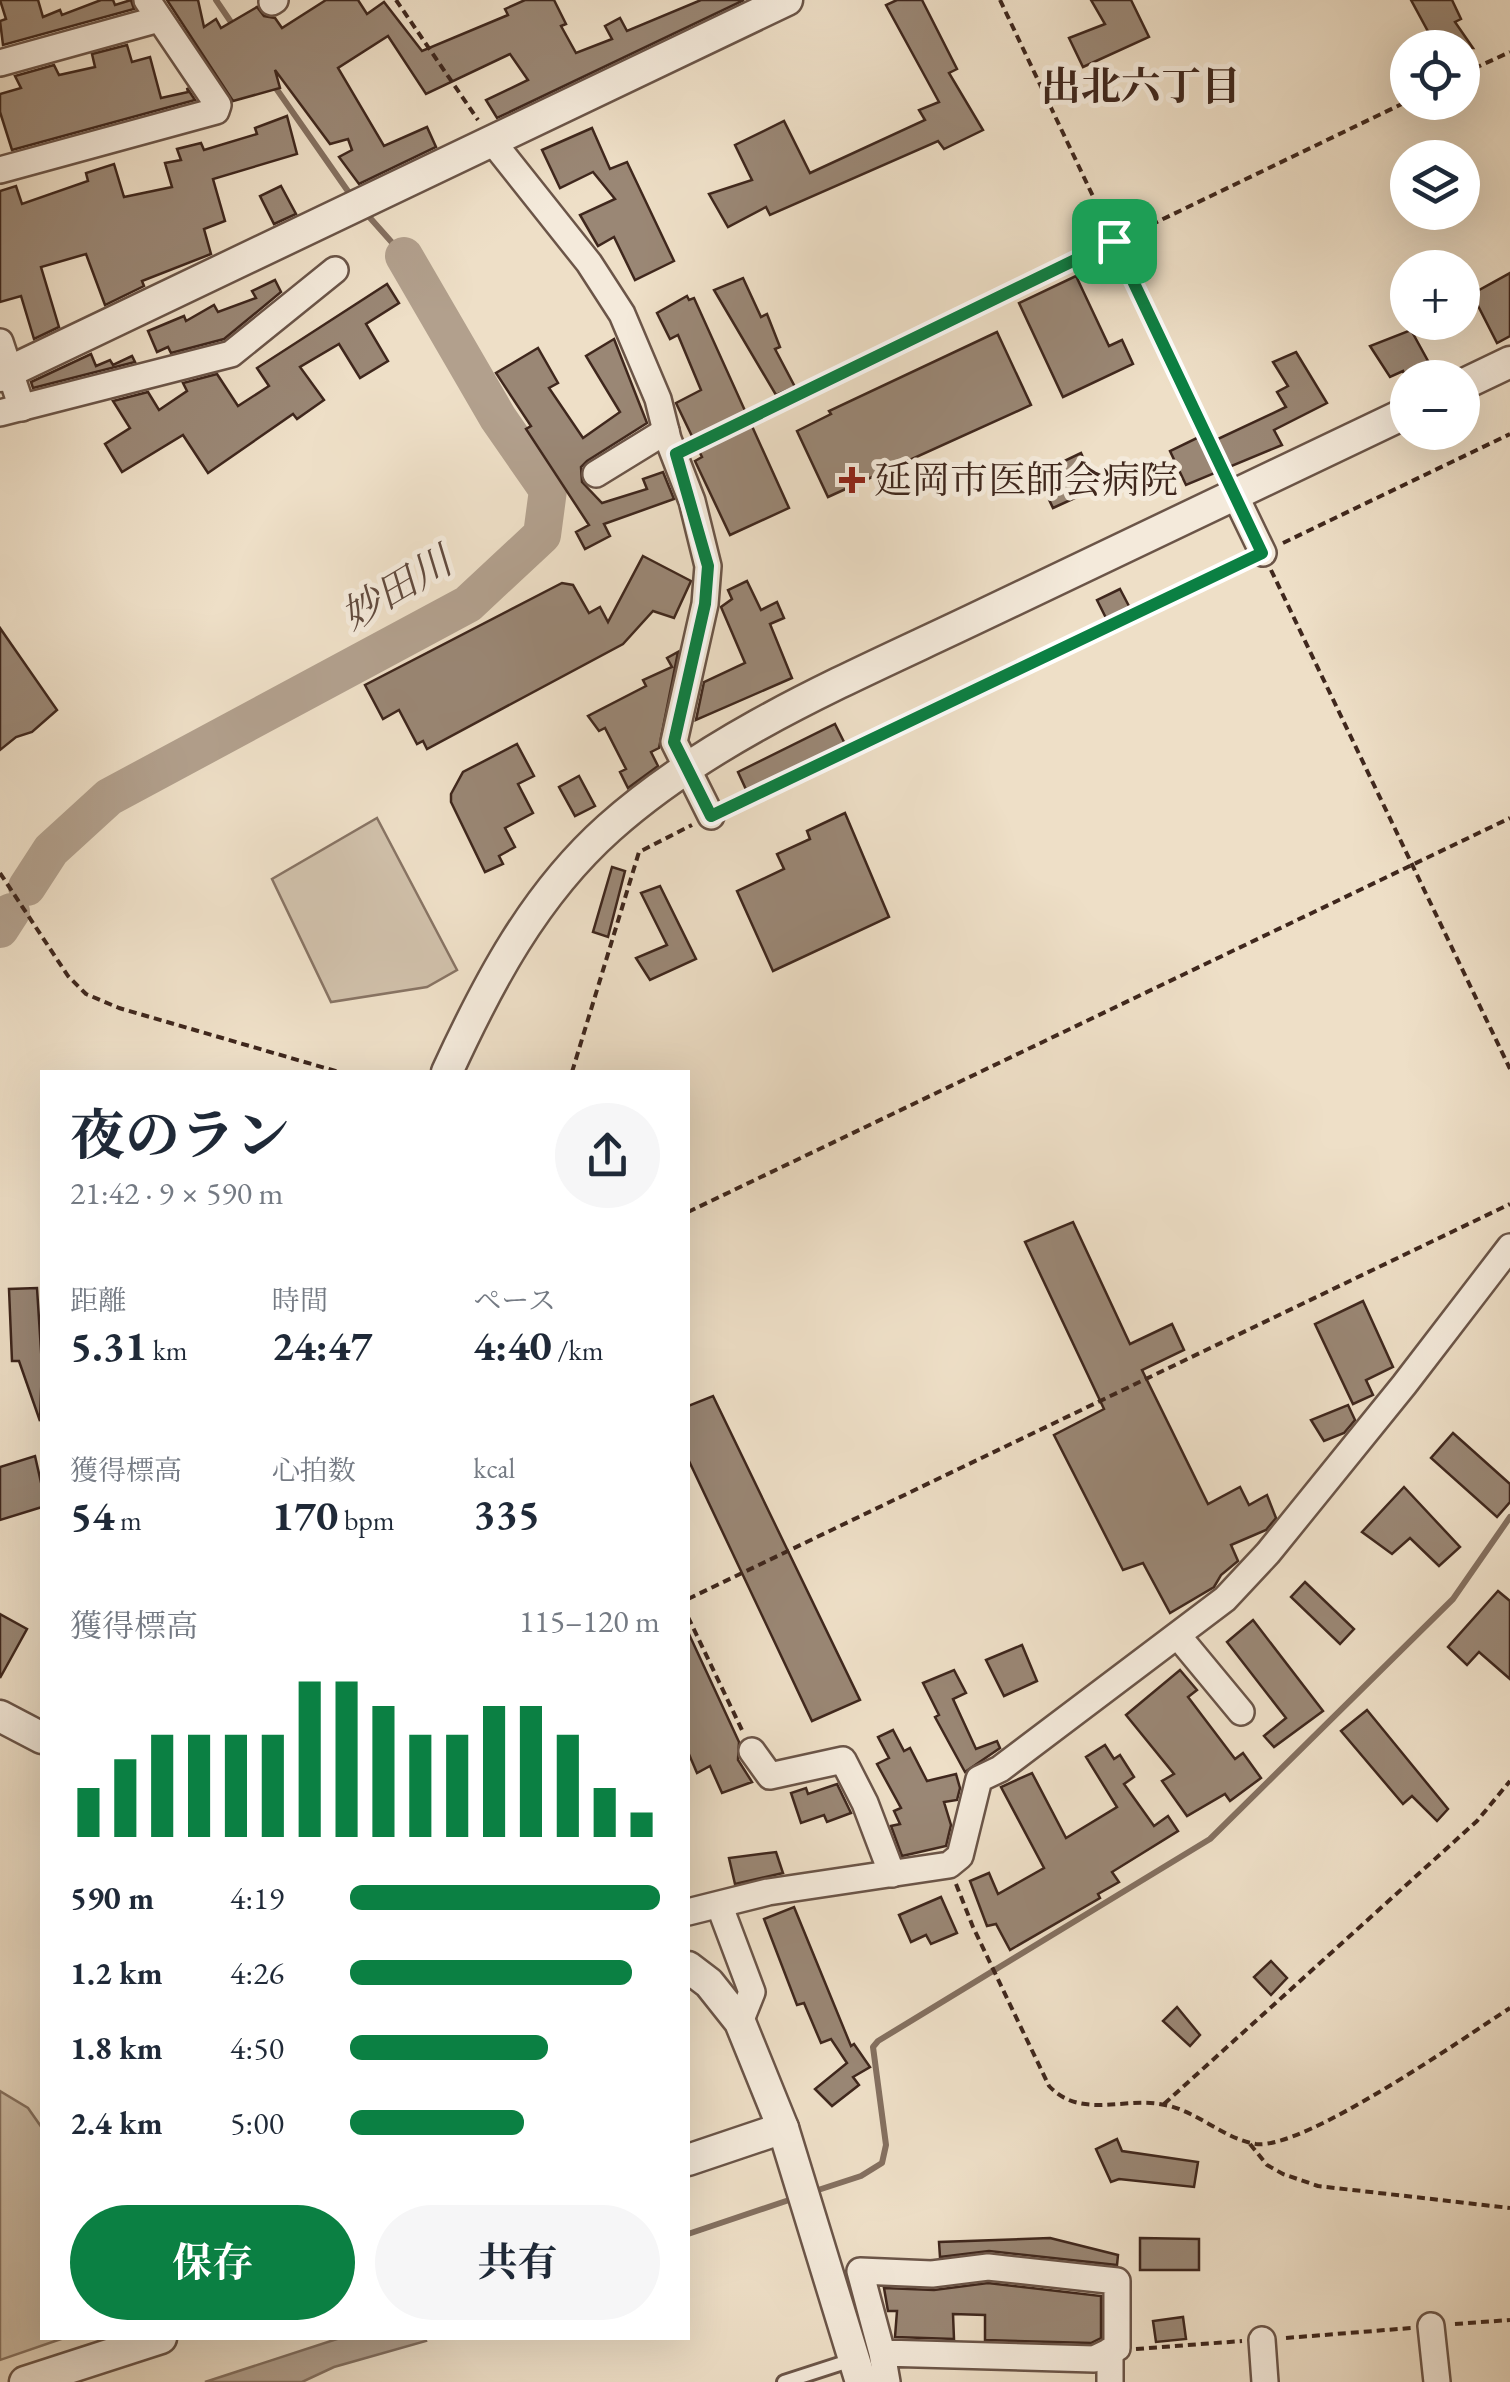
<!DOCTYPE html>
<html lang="ja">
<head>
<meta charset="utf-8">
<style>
	body { margin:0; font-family:"EB Garamond","Noto Serif JP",serif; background:#f6f6f7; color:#1f2937; height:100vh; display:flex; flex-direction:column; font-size:38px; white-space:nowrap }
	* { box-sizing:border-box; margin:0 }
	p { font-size:32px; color:#747a83 }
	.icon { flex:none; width:55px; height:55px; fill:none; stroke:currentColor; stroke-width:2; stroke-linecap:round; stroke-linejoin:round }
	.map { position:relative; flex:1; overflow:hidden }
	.details { position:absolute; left:40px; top:1070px; width:650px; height:1270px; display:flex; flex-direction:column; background:#fff; border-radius:0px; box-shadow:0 10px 40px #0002 }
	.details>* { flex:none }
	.buttons { position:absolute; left:1390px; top:30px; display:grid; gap:20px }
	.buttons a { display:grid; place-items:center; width:90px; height:90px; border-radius:50%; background:#fff; box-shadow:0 10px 40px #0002; font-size:50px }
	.pin { position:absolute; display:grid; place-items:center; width:85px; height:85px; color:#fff; margin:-42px; border-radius:20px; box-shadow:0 5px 15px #0006 }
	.round { display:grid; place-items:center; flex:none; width:105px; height:105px; border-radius:52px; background:#f6f6f7 }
	.summary { display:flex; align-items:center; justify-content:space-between; height:170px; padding:0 30px }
	h1 { font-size:55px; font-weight:700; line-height:75px }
	.stats { display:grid; grid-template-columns:repeat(3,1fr); gap:15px; height:170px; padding:10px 30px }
	.stats div { display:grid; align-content:center }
	.stats b { font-size:42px; font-weight:700 }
	.stats small { font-size:28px; font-weight:400 }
	.stats p { font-size:28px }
	.chart { height:280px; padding:20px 30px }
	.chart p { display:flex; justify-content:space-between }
	.chart svg { width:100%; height:180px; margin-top:10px; stroke:#0b8043; stroke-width:6 }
	.primary-button { display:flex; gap:20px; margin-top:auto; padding:20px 30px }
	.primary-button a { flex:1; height:115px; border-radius:60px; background:#0b8043; color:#fff; font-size:40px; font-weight:700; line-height:115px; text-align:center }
	.primary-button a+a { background:#f6f6f7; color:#1f2937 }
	ul { padding:0 30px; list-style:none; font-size:32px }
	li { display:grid; grid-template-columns:160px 120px 1fr; align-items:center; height:75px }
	li i { height:25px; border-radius:12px; background:#0b8043 }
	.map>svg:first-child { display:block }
	.green { fill:#d0c0aa; stroke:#887464; stroke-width:2.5 }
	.water { fill:#b2a08d; stroke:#847060; stroke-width:2.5 }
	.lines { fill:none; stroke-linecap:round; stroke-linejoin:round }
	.stream { stroke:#847060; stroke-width:6 }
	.river { stroke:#b2a08d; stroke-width:38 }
	.building { fill:#9a8775; stroke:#3f271d; stroke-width:2.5 }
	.service-casing { stroke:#6b5548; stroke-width:18 }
	.minor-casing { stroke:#6b5548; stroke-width:30 }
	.tertiary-casing { stroke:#6b5548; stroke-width:35 }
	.path { stroke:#3f271d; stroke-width:4; stroke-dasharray:8 5; stroke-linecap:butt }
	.service { stroke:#f4eadb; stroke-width:12 }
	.minor { stroke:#f4eadb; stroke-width:25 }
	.tertiary { stroke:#f4eadb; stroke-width:30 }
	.route-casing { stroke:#fff; stroke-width:20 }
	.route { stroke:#0b8043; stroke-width:12 }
	.poi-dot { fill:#8f2418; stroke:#f4eadb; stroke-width:4 }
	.labels { text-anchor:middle; stroke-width:10; stroke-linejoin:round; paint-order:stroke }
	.poi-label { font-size:38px; fill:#3f271d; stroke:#f4eadb; text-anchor:start }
	.neighbourhood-label { font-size:40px; font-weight:bold; fill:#3f271d; stroke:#f4eadb }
	.water-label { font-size:40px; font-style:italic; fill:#624b3f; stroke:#f4eadb }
</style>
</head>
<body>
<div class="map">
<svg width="1510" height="2382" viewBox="0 0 1510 2382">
	<rect width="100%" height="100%" fill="#eedfc7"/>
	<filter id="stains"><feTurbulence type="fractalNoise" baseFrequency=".002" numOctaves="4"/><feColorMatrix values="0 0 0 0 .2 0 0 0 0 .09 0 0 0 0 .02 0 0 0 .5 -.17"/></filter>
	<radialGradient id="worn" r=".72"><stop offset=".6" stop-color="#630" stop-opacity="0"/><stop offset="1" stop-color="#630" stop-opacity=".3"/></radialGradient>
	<g class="green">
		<polygon points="377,818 457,970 427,987 331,1002 272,879"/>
		<polygon points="0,2091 28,2108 42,2128 42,2338 64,2338 0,2360"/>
	</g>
	<polygon class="water" points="340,2338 425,2338 426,2341 334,2367 302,2382 205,2382"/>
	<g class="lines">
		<g class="stream">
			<polyline points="216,0 235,28"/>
			<polyline points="273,84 352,197"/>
			<polyline points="363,210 404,256"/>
			<polyline points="812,2192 861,2176 882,2163 886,2145 873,2047 878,2041 1210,1839 1453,1599 1510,1517"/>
			<polyline points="688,2234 795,2198"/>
		</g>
		<g class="river">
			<polyline points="27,887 51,850 109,797 468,604 542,535 548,490 498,418 404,256"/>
			<polyline points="0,929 11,912"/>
		</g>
	</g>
	<g class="building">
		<polygon points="0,0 38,0 43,17 60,10 62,15 101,0 113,0 115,5 131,0 134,9 3,45 0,21 6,19"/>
		<polygon points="167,0 198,0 204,27 216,19 221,28 257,7 264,16 275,18 282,28 326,0 358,0 367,14 384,2 422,51 508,15 505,9 525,0 554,0 566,24 561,26 576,53 612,39 605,26 620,18 627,31 701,0 744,0 497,118 486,100 528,80 510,54 426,94 388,36 338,68 384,146 427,127 436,147 359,184 339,157 352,150 348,139 330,144 275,70 280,88 233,101"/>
		<polygon points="897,0 922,0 957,69 949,73 983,130 944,149 938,141 770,215 766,207 728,227 709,194 752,180 735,145 784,121 810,173 925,120 919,110 939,102 886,5"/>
		<polygon points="1091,0 1131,0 1149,37 1083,67 1069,38 1105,24"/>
		<polygon points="1411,0 1452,0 1461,19 1455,22 1473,48 1437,48"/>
		<polygon points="127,45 132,62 150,57 161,98 188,92 187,88 195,100 12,150 0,112 0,94 21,88 15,76 54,65 59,75 95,67 92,54"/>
		<polygon points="287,116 297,154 213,179 225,221 204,229 211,254 142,281 144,286 105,305 86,254 41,267 59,327 34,339 21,296 0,302 0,191 16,186 22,204 88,181 86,173 114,164 124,197 172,187 165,163 181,160 177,149 201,143 204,150 257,134 255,128"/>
		<polygon points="592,128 610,169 627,162 674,261 635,280 614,237 598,246 580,215 615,199 593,172 560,188 542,150"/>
		<polygon points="281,186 296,214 274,224 260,196"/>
		<polygon points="1510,273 1510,336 1497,343 1472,294"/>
		<polygon points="1076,276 1109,346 1122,340 1133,364 1063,397 1019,303"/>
		<polygon points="743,278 761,317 767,314 780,347 775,349 795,387 776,395 714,290"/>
		<polygon points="275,280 281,292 224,339 171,353 168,347 157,352 148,331 184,316 186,321 214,305 218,312 256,298 252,291"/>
		<polygon points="387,284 399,303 366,324 388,361 360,378 339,344 300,367 324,400 297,419 293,414 208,473 183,435 122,472 105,444 130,428 113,401 148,392 159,410 187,391 183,383 217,374 238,406 269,386 257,368"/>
		<polygon points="687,296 689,300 694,298 789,508 730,535 695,461 702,457 676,403 701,390 678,335 670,339 657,313"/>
		<polygon points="1411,330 1428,361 1422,364 1430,378 1406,378 1403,371 1390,377 1370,346"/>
		<polygon points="997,332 1031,405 828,497 797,431 831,414 829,411"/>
		<polygon points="614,339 647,423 587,461 581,467 582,482 602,503 647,489 643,479 663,472 674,499 604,524 610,536 585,549 576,532 589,525 526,429 531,426 496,373 538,348 558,383 549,388 583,438 620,412 586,356"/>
		<polygon points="1296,352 1327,403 1274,430 1282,445 1186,485 1170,451 1199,437 1203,446 1286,407 1277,392 1288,386 1273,362"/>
		<polygon points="91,354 96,366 110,360 113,365 132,356 135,362 33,388 31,382"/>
		<polygon points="1081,453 1097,488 1053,508 1037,474"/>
		<polygon points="643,556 691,581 674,618 653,611 623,644 427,749 423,741 417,744 399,710 383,719 365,685 562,583 573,585 589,613 600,607 608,622"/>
		<polygon points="747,581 761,610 777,602 784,618 770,624 792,678 696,720 704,682 745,663 721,607 732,599 728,590"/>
		<polygon points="1120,589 1130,608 1106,618 1097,600"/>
		<polygon points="0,628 57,710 32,732 16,737 0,750"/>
		<polygon points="678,652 659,748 651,752 658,766 628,788 620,772 626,769 605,728 599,731 588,716 646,686 643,680 672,667 667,658"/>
		<polygon points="835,724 846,746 749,796 738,772"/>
		<polygon points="517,744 534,776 518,784 533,813 505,828 515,847 499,856 503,864 485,872 451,802 451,794 463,772"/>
		<polygon points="579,776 595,806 575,816 559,787"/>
		<polygon points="845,813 889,917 773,971 737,891 784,869 777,854 810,839 807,831"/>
		<polygon points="612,867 625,871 608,937 593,932"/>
		<polygon points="660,886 696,959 650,980 636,958 667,945 641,893"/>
		<polygon points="1073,1222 1130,1344 1172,1324 1184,1350 1142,1370 1208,1504 1240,1487 1249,1505 1267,1495 1276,1518 1266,1530 1231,1545 1238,1561 1221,1575 1214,1587 1170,1613 1143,1563 1123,1570 1054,1435 1104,1409 1025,1242"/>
		<polygon points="37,1288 42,1366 40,1421 19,1361 12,1361 9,1289"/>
		<polygon points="1363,1301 1393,1367 1366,1380 1373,1395 1353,1404 1315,1324"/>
		<polygon points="713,1396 860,1700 812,1721 688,1459 688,1406"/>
		<polygon points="1348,1405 1355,1420 1344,1433 1324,1441 1311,1420"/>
		<polygon points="1453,1433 1510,1484 1510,1502 1497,1517 1431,1458"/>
		<polygon points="35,1456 42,1487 42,1507 0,1520 0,1467"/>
		<polygon points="1404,1487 1460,1547 1439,1566 1410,1538 1392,1554 1362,1532"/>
		<polygon points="1305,1582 1354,1629 1340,1644 1291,1597"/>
		<polygon points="1498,1591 1510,1601 1510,1679 1479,1652 1467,1665 1448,1647"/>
		<polygon points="0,1614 27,1629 0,1678"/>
		<polygon points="1253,1620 1323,1711 1274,1747 1264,1736 1286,1718 1227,1642"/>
		<polygon points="688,1632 739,1742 738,1760 752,1782 722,1793 710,1766 697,1773 688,1752"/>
		<polygon points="1022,1645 1037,1681 1004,1696 986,1660"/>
		<polygon points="954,1670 966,1693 953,1699 976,1749 997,1741 1000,1748 965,1772 935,1717 939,1715 923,1683"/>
		<polygon points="1180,1670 1197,1690 1188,1697 1235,1759 1243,1753 1261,1778 1230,1801 1225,1794 1187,1816 1162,1781 1174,1774 1126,1715"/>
		<polygon points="1367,1710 1448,1809 1437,1821 1412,1796 1403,1804 1341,1731"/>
		<polygon points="893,1730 904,1751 910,1748 927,1781 956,1774 960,1788 957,1800 944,1802 951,1825 946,1846 902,1856 891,1826 900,1824 894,1811 901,1808 877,1764 889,1758 878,1737"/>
		<polygon points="1105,1745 1114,1759 1120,1755 1134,1777 1124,1784 1154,1826 1168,1816 1178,1831 1112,1872 1119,1882 1098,1894 1100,1898 1010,1950 996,1924 987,1926 970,1881 989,1873 998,1894 1044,1868 1001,1787 1032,1773 1066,1838 1117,1807 1086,1757"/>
		<polygon points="837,1784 851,1813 827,1822 824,1815 801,1823 791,1793 806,1788 808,1794"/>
		<polygon points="776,1852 783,1873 735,1884 729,1858"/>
		<polygon points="941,1897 957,1933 931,1944 926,1935 911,1942 899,1915"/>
		<polygon points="794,1907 851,2046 854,2044 870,2067 853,2077 859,2085 832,2106 815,2089 847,2063 831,2039 821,2043 804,2003 797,2005 764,1919"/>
		<polygon points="1271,1961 1287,1978 1271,1995 1254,1977"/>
		<polygon points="1177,2007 1200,2035 1190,2046 1163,2021"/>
		<polygon points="1117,2139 1122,2151 1198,2162 1194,2187 1119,2179 1111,2182 1096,2149"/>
		<polygon points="1050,2238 1118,2255 1117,2265 989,2251 940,2257 939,2242"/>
		<polygon points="1140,2238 1199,2239 1199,2270 1140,2270"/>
		<polygon points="988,2283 1101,2296 1101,2338 1091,2343 985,2340 985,2315 953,2314 954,2339 895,2337 897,2311 888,2311 884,2288 934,2290"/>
		<polygon points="1183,2317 1186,2339 1156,2342 1153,2321"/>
	</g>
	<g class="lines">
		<g class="service-casing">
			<polyline id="service" points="784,2382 852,2360"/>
		</g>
		<g class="minor-casing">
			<g id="minor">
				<polyline points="272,2 275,0"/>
				<polyline points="0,63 159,19"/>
				<polyline points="492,141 589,263 622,314 658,399 668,439 692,501 708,566 705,604 674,742 711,816"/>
				<polyline points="0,170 216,111 218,105 147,0"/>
				<polyline points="0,342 22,408"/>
				<polyline points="0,413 231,354 335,270"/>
				<polyline points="596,474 666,431"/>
				<polyline points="1235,495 1263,553"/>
				<polyline points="1178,1636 1241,1712"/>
				<polyline points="752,1751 770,1776 843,1760 865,1803 892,1874"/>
				<polyline points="720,1907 752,1992 740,2022"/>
				<polyline points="688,1912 768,1892 949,1865 960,1856 979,1779 1000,1769 1225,1599 1268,1553 1404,1385 1510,1247"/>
				<polyline points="1431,2326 1437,2382"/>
				<polyline points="1262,2340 1265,2382"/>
				<polyline points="882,2353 860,2271 932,2274 988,2267 1117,2281 1117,2348 1094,2359 882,2353 887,2382"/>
				<polyline points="1110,2382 1110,2351"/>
			</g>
		</g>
		<g class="tertiary-casing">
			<g id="tertiary">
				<polyline points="0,376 787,0"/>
				<polyline points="1462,385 1510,362"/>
				<path d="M447 1072C488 983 534 895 609 828 712 736 846 680 970 621 1116 552 1262 482 1408 412"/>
				<polyline points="0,1716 42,1738"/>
				<polyline points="688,1967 709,1983 740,2022 783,2128 861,2382"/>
				<polyline points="688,2160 783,2128"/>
				<polyline points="25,2382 161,2338"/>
			</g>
		</g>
		<g class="path">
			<polyline points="396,0 478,120"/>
			<polyline points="1000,0 1224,473"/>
			<polyline points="1462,74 1510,52"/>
			<polyline points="694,445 1408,101"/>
			<polyline points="1283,543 1510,434"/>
			<polyline points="1271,570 1510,1069"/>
			<polyline points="732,806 1243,562"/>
			<polyline points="0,873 68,976 86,994 119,1008 339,1072"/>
			<polyline points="572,1072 639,852 692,825"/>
			<polyline points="688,1212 1510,818"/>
			<polyline points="688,1599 1510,1204"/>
			<polyline points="688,1617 742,1730"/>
			<path d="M956 1884 973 1927 1049 2086C1081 2120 1124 2096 1165 2105 1197 2111 1224 2139 1256 2144 1304 2150 1465 2037 1510 2008"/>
			<polyline points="1164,2104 1477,1821 1510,1781"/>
			<polyline points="1250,2144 1267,2165 1283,2174 1318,2186 1510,2208"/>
			<polyline points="1455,2324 1510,2320"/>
			<polyline points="1286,2338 1411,2328"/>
			<polyline points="1136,2349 1242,2341"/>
		</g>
		<use href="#service" class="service"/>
		<use href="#minor" class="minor"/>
		<use href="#tertiary" class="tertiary"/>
	</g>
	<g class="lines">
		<g class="route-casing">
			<polygon id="route" points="1114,241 1262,553 711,816 674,742 705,604 708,566 676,454"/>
		</g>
		<use href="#route" class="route"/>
	</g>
	<path class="poi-dot" d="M847 465h10v10h10v10h-10v10h-10v-10h-10v-10h10z"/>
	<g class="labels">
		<g class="poi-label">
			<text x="874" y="493">延岡市医師会病院</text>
		</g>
		<g class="neighbourhood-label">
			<text x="1141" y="100">出北六丁目</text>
		</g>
		<g class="water-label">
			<text transform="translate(396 588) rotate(-31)" y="14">妙田川</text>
		</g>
	</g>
	<rect width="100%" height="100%" filter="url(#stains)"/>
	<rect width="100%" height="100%" fill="url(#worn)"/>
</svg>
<div class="buttons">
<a><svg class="icon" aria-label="locate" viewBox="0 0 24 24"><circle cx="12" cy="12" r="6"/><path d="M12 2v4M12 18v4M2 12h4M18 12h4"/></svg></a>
<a><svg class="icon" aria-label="layers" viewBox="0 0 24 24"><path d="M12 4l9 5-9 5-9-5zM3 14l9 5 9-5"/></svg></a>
<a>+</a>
<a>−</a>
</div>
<div class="pin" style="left:1114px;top:241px;background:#1e9e55"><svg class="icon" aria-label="arrive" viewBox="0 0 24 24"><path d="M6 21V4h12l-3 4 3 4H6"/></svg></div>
<section class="details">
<div class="summary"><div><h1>夜のラン</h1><p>21:42 · 9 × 590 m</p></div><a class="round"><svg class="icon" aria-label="share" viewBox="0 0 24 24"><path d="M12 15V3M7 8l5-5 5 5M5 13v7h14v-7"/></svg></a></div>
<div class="stats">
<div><p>距離</p><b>5.31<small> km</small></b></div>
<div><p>時間</p><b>24:47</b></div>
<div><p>ペース</p><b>4:40<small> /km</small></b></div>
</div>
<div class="stats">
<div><p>獲得標高</p><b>54<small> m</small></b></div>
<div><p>心拍数</p><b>170<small> bpm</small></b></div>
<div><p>kcal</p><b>335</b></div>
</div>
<div class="chart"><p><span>獲得標高</span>115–120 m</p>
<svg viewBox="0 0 160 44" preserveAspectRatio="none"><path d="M5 44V32M15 44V25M25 44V19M35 44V19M45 44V19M55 44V19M65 44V6M75 44V6M85 44V12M95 44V19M105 44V19M115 44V12M125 44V12M135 44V19M145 44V32M155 44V38"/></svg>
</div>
<ul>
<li><b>590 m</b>4:19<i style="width:100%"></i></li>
<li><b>1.2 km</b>4:26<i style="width:91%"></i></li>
<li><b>1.8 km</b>4:50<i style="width:64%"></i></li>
<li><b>2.4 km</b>5:00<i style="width:56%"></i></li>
</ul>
<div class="primary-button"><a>保存</a><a>共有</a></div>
</section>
</div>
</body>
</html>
